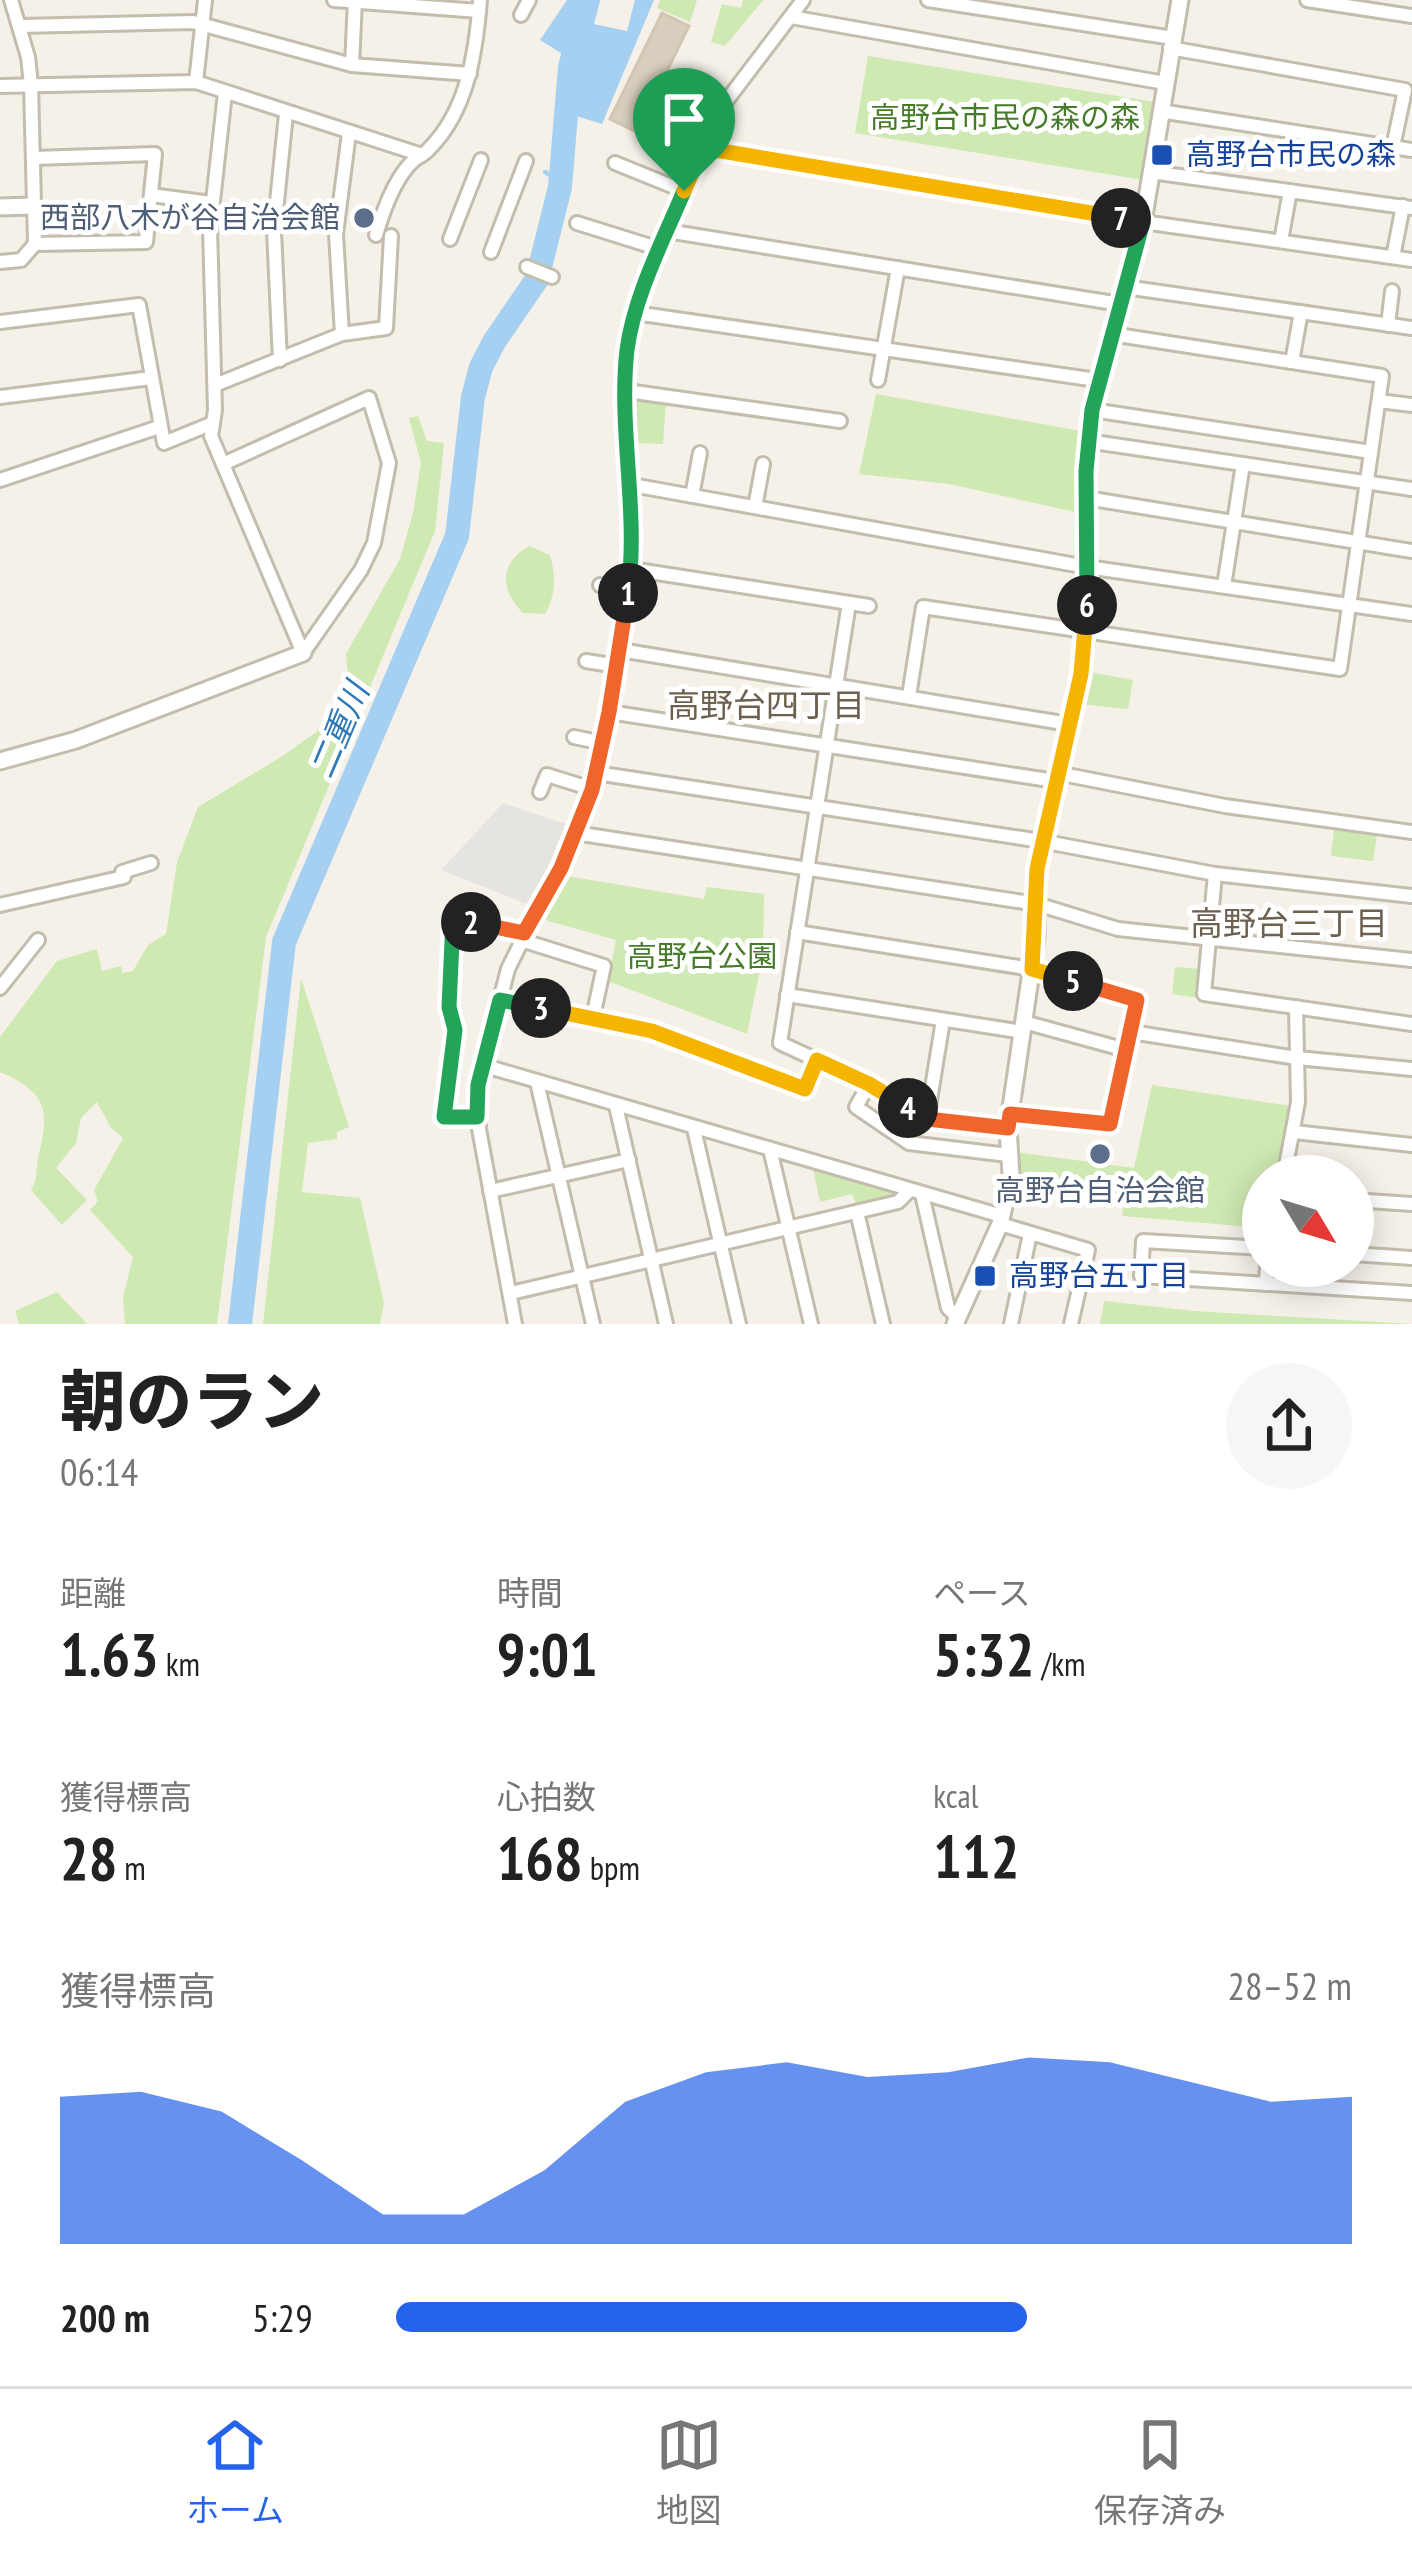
<!DOCTYPE html>
<html lang="ja">
<head>
<meta charset="utf-8">
<style>
	body { margin:0; font-family:"PT Sans Narrow","Noto Sans JP",sans-serif; background:#f6f6f6; color:#222; height:100vh; display:flex; flex-direction:column; font-size:45px; white-space:nowrap }
	* { box-sizing:border-box; margin:0 }
	p { font-size:39px; color:#767676 }
	.icon { flex:none; width:66px; height:66px; fill:none; stroke:currentColor; stroke-width:2; stroke-linecap:round; stroke-linejoin:round }
	.map { position:relative; height:1324px; overflow:hidden }
	.panel { display:flex; flex-direction:column; background:#fff; flex:1 }
	.panel>* { flex:none }
	.needle { width:78px; rotate:128deg }
	.buttons { position:absolute; left:1242px; top:1155px; display:grid; gap:24px }
	.buttons a { display:grid; place-items:center; width:132px; height:132px; border-radius:50%; background:#fff; box-shadow:0 6px 30px #0003; font-size:60px }
	.pin { position:absolute; display:grid; place-items:center; width:102px; height:102px; color:#fff; margin:-123px -51px; border-radius:50% 50% 50% 0; rotate:-45deg; box-shadow:0 0 12px #0007 }
	.pin .icon { rotate:45deg }
	.km { position:absolute; width:60px; height:60px; margin:-30px; border-radius:50%; background:#222; color:#fff; font-size:33px; line-height:60px; text-align:center }
	.round { display:grid; place-items:center; flex:none; width:126px; height:126px; border-radius:63px; background:#f6f6f6 }
	.overview { display:flex; align-items:center; justify-content:space-between; height:204px; padding:0 60px }
	h1 { font-size:66px; font-weight:800; line-height:90px }
	.figures { display:grid; grid-template-columns:repeat(3,1fr); gap:18px; height:204px; padding:12px 60px }
	.figures div { display:grid; align-content:center }
	.figures b { font-size:60px; font-weight:800 }
	.figures small { font-size:33px; font-weight:400 }
	.figures p { font-size:33px }
	.chart { height:336px; padding:24px 60px }
	.chart p { display:flex; justify-content:space-between }
	.chart svg { width:100%; height:216px; margin-top:12px; fill:#2563eb; opacity:.7 }
	ul { padding:0 60px; list-style:none; font-size:39px }
	li { display:grid; grid-template-columns:192px 144px 1fr; align-items:center; height:90px }
	li i { height:30px; border-radius:15px; background:#2563eb }
	.tab-bar { display:flex; justify-content:space-around; align-items:center; height:168px; border-top:3px solid #e0e0e0; background:#fff; font-size:33px; color:#767676 }
	.tab-bar a { display:grid; justify-items:center; gap:6px }
	.tab-bar .active { color:#2563eb }
	.map>svg:first-child { display:block }
	.green { fill:#cfe9b2 }
	.parking { fill:#e6e4e1 }
	.water { fill:#a5d0f1 }
	.lines { fill:none; stroke-linecap:round; stroke-linejoin:round }
	.stream { stroke:#a5d0f1; stroke-width:4.5 }
	.river { stroke:#a5d0f1; stroke-width:24 }
	.building { fill:#d7cebe; stroke:#d1c6b1; stroke-width:3 }
	.minor-casing { stroke:#c3bdae; stroke-width:18 }
	.tertiary-casing { stroke:#c3bdae; stroke-width:21 }
	.minor { stroke:#fff; stroke-width:12 }
	.tertiary { stroke:#fff; stroke-width:15 }
	.split-1-casing { stroke:#fff; stroke-width:24 }
	.split-2-casing { stroke:#fff; stroke-width:24 }
	.split-3-casing { stroke:#fff; stroke-width:24 }
	.split-4-casing { stroke:#fff; stroke-width:24 }
	.split-5-casing { stroke:#fff; stroke-width:24 }
	.split-6-casing { stroke:#fff; stroke-width:24 }
	.split-7-casing { stroke:#fff; stroke-width:24 }
	.split-8-casing { stroke:#fff; stroke-width:24 }
	.split-1 { stroke:#22a559; stroke-width:15 }
	.split-2 { stroke:#f0652b; stroke-width:15 }
	.split-3 { stroke:#22a559; stroke-width:15 }
	.split-4 { stroke:#f5b400; stroke-width:15 }
	.split-5 { stroke:#f0652b; stroke-width:15 }
	.split-6 { stroke:#f5b400; stroke-width:15 }
	.split-7 { stroke:#22a559; stroke-width:15 }
	.split-8 { stroke:#f5b400; stroke-width:15 }
	.transit-dot { fill:#1a4fb4; stroke:#fff; stroke-width:4.5 }
	.service-dot { fill:#5c6f8a; stroke:#fff; stroke-width:4.5 }
	.labels { text-anchor:middle; stroke-width:10; stroke-linejoin:round; paint-order:stroke }
	.park-label { font-size:30px; fill:#467c29; stroke:#fff }
	.transit-label { font-size:30px; fill:#164399; stroke:#fff; text-anchor:start }
	.service-label { font-size:30px; fill:#4e5e75; stroke:#fff; text-anchor:end }
	.neighbourhood-label { font-size:33px; fill:#6c614e; stroke:#fff }
	.water-label { font-size:33px; font-style:italic; fill:#2e79b7; stroke:#fff }
</style>
</head>
<body>
<div class="map">
<svg width="1412" height="1324" viewBox="0 0 1412 1324">
	<rect width="100%" height="100%" fill="#f5f1e9"/>
	<g class="green">
		<polygon points="660,0 697,0 690,22 657,8"/>
		<polygon points="743,0 763,0 725,46 711,42 722,4 741,8"/>
		<polygon points="868,56 1155,102 1143,180 855,133"/>
		<polygon points="876,394 1081,431 1075,512 949,484 859,474"/>
		<polygon points="638,398 666,402 663,444 635,443 633,403"/>
		<path d="M418 416 427 441 444 443 435 531 266 937 217 1324H125L123 1297 133 1257 90 1210 98 1201 94 1190 123 1138 111 1128 97 1102 81 1118 76 1143 56 1168 87 1200 62 1225 31 1190C39 1178 35 1167 39 1154 51 1108 44 1091 0 1072V1037L57 961 97 949 102 971 121 966 122 973 133 971 148 945 166 934 177 862 198 807 281 757 336 718 345 706 349 690 346 654 400 559 413 513 421 463 409 418Z"/>
		<path d="M529 546 550 555C556 577 556 594 545 614L523 613C500 590 499 563 529 546Z"/>
		<polygon points="1089,672 1133,680 1128,709 1080,704"/>
		<polygon points="1334,829 1377,834 1373,861 1331,856"/>
		<polygon points="567,876 704,899 707,887 764,894 763,955 747,1034 608,981 616,940 538,918 560,879"/>
		<polygon points="1175,967 1201,969 1199,998 1172,994"/>
		<polygon points="301,978 349,1127 337,1132 337,1139 308,1143 302,1192 360,1198 384,1303 380,1324 263,1324"/>
		<polygon points="1152,1085 1291,1106 1278,1176 1263,1176 1263,1228 1122,1216 1124,1201 1020,1176 1016,1152 1134,1168"/>
		<polygon points="813,1168 894,1191 895,1197 857,1206 852,1194 820,1202"/>
		<polygon points="57,1292 87,1324 19,1324 15,1311"/>
		<polygon points="1104,1301 1194,1311 1412,1324 1100,1324"/>
	</g>
	<g class="parking">
		<polygon points="681,71 692,75 665,142 655,138"/>
		<polygon points="503,803 569,825 558,862 530,905 441,870"/>
	</g>
	<g class="water">
		<polygon points="567,0 578,0 564,55 540,40"/>
		<polygon points="635,0 654,0 602,124 576,116 579,71 589,23 627,31"/>
	</g>
	<g class="lines">
		<polyline class="stream" points="545,172 560,181"/>
		<polyline class="river" points="240,1324 284,942 457,536 473,397 481,367 494,342 537,279 560,187 570,67 588,0"/>
	</g>
	<polygon class="building" points="662,13 689,26 637,132 610,119"/>
	<g class="lines">
		<g class="minor-casing">
			<g id="minor">
				<polyline points="334,0 479,11"/>
				<polyline points="928,0 1173,38"/>
				<polyline points="1307,0 1412,16"/>
				<polyline points="521,15 529,0"/>
				<polyline points="791,17 1165,83"/>
				<polyline points="20,26 193,22 352,65 470,74"/>
				<polyline points="1170,48 1405,90 1393,147"/>
				<polyline points="352,65 355,0"/>
				<polyline points="196,82 205,0"/>
				<polyline points="0,86 196,82 422,155"/>
				<polyline points="225,93 210,228 215,410 211,436 303,653"/>
				<polyline points="1160,111 1412,150"/>
				<polyline points="703,147 1143,222 1412,260"/>
				<polyline points="34,158 155,154 146,242 35,244"/>
				<polyline points="615,163 684,191"/>
				<polyline points="1151,172 1412,208"/>
				<polyline points="151,195 211,203"/>
				<polyline points="577,223 660,249"/>
				<polyline points="667,231 1120,304"/>
				<path d="M376 235C383 211 395 177 414 160 419 156 425 154 429 149 468 110 476 51 480 0"/>
				<polyline points="450,239 481,160"/>
				<polyline points="1281,241 1290,191"/>
				<polyline points="491,252 526,161"/>
				<polyline points="1393,257 1403,206"/>
				<polyline points="0,262 21,260 35,244 31,85 28,57 11,0"/>
				<polyline points="527,267 552,277"/>
				<polyline points="1125,287 1412,328"/>
				<polyline points="635,313 1097,380"/>
				<polyline points="0,322 139,305 164,443 213,423"/>
				<polyline points="1388,325 1392,291"/>
				<polyline points="342,334 336,234 349,133"/>
				<polyline points="280,360 274,231 286,114"/>
				<polyline points="1292,362 1301,312"/>
				<polyline points="878,380 898,268"/>
				<polyline points="215,385 342,334 386,328 391,236"/>
				<polyline points="627,391 840,421"/>
				<polyline points="0,397 151,378"/>
				<polyline points="1379,401 1412,405"/>
				<polyline points="1092,410 1371,452"/>
				<polyline points="1087,441 1412,489"/>
				<polyline points="223,464 369,398 389,463 374,543 361,570 303,653"/>
				<polyline points="0,480 159,427"/>
				<polyline points="632,485 1087,567 1412,614"/>
				<polyline points="692,496 700,453"/>
				<polyline points="1086,498 1412,551"/>
				<polyline points="755,507 763,464"/>
				<polyline points="631,569 869,606"/>
				<polyline points="600,585 628,590"/>
				<polyline points="1224,586 1243,464"/>
				<polyline points="849,603 780,1043 869,1084 927,1119 1008,1128"/>
				<polyline points="620,650 1069,724"/>
				<polyline points="586,661 617,666"/>
				<polyline points="909,696 923,607 1340,669 1382,376 1111,334"/>
				<polyline points="609,712 1055,781"/>
				<polyline points="574,737 603,743"/>
				<polyline points="596,773 1041,841 1215,874 1412,896"/>
				<polyline points="1057,773 1225,806 1412,832"/>
				<polyline points="540,792 547,775 592,789"/>
				<polyline points="575,833 1037,904 1118,929 1412,960"/>
				<polyline points="122,872 151,863"/>
				<polyline points="1215,874 1204,994 1412,1024"/>
				<polyline points="0,905 124,877"/>
				<polyline points="797,932 1032,969 1137,1000 1110,1124 1010,1114"/>
				<polyline points="521,940 604,966 593,1017"/>
				<polyline points="0,988 38,940"/>
				<polyline points="787,995 1023,1032"/>
				<polyline points="500,1000 653,1031 805,1089 817,1060"/>
				<polyline points="1024,1022 1126,1050"/>
				<polyline points="1131,1032 1297,1058 1412,1069"/>
				<polyline points="482,1065 1002,1216"/>
				<polyline points="537,1082 593,1324"/>
				<polyline points="869,1084 856,1107 909,1143 1008,1155"/>
				<polyline points="616,1106 666,1324"/>
				<polyline points="477,1117 444,1117 455,1030 449,1007 453,919 524,933"/>
				<polyline points="927,1119 943,1020"/>
				<polyline points="694,1129 739,1324"/>
				<polyline points="1294,1132 1412,1145"/>
				<polyline points="770,1149 811,1324"/>
				<polyline points="1284,1176 1298,1102 1296,1007"/>
				<polyline points="490,1191 629,1160"/>
				<polyline points="922,1194 948,1308 958,1318"/>
				<polyline points="1353,1200 1412,1204"/>
				<polyline points="857,1212 883,1324"/>
				<polyline points="1000,1224 1088,1250 1071,1324"/>
				<polyline points="1263,1248 1143,1241 1141,1276 1412,1293"/>
				<polyline points="1353,1254 1412,1258"/>
				<polyline points="1266,1284 1267,1266"/>
				<polyline points="511,1293 898,1202 910,1190"/>
				<polyline points="515,1324 479,1129 478,1085 508,969 575,833 592,789 609,712 631,569 627,350 635,313 718,112 803,0"/>
				<polyline points="1011,1324 1030,1234"/>
			</g>
		</g>
		<g class="tertiary-casing">
			<g id="tertiary">
				<polyline points="0,207 32,206"/>
				<polyline points="0,761 76,740 303,653"/>
				<polyline points="955,1324 1000,1224 1011,1175 1008,1128 1036,938 1037,870 1081,674 1087,630 1086,471 1092,410 1143,222 1180,0"/>
			</g>
		</g>
		<use href="#minor" class="minor"/>
		<use href="#tertiary" class="tertiary"/>
	</g>
	<g class="lines">
		<g class="split-1-casing">
			<path id="split-1" d="M628 593C639 512 618 428 627 350 634 296 663 241 684 191"/>
		</g>
		<g class="split-2-casing">
			<polyline id="split-2" points="471,922 524,933 561,868 592,790 609,712 628,593"/>
		</g>
		<g class="split-3-casing">
			<polyline id="split-3" points="471,922 453,919 449,1007 455,1030 444,1117 477,1117 478,1085 500,1000 541,1008"/>
		</g>
		<g class="split-4-casing">
			<polyline id="split-4" points="541,1008 652,1031 805,1089 817,1060 869,1084 908,1108"/>
		</g>
		<g class="split-5-casing">
			<polyline id="split-5" points="908,1108 927,1119 1008,1128 1010,1114 1110,1124 1137,1000 1073,981"/>
		</g>
		<g class="split-6-casing">
			<polyline id="split-6" points="1073,981 1032,969 1037,869 1081,674 1087,605"/>
		</g>
		<g class="split-7-casing">
			<polyline id="split-7" points="1087,605 1086,471 1092,410 1143,222 1121,218"/>
		</g>
		<g class="split-8-casing">
			<polyline id="split-8" points="684,191 703,148 1121,218"/>
		</g>
		<use href="#split-1" class="split-1"/>
		<use href="#split-2" class="split-2"/>
		<use href="#split-3" class="split-3"/>
		<use href="#split-4" class="split-4"/>
		<use href="#split-5" class="split-5"/>
		<use href="#split-6" class="split-6"/>
		<use href="#split-7" class="split-7"/>
		<use href="#split-8" class="split-8"/>
	</g>
	<g class="transit-dot">
		<rect x="1150" y="143" width="24" height="24" rx="6"/>
		<rect x="973" y="1264" width="24" height="24" rx="6"/>
	</g>
	<g class="service-dot">
		<circle cx="364" cy="218" r="12"/>
		<circle cx="1100" cy="1154" r="12"/>
	</g>
	<g class="labels">
		<g class="park-label">
			<text x="1005" y="128">高野台市民の森の森</text>
			<text x="702" y="967">高野台公園</text>
		</g>
		<g class="transit-label">
			<text x="1186" y="165">高野台市民の森</text>
			<text x="1009" y="1286">高野台五丁目</text>
		</g>
		<g class="service-label">
			<text x="340" y="228">西部八木が谷自治会館</text>
			<text x="1100" y="1201" text-anchor="middle">高野台自治会館</text>
		</g>
		<g class="neighbourhood-label">
			<text x="766" y="717">高野台四丁目</text>
			<text x="1289" y="935">高野台三丁目</text>
		</g>
		<g class="water-label">
			<text transform="translate(339 730) rotate(-67)" y="12">二重川</text>
		</g>
	</g>
</svg>
<div class="buttons">
<a><svg class="needle" viewBox="-14 -14 28 28"><path d="M0-13l5 13h-10z" fill="#e53935"/><path d="M0 13l5-13h-10z" fill="#767676"/></svg></a>
</div>
<div class="pin" style="left:684px;top:191px;background:#1e9e55"><svg class="icon" aria-label="arrive" viewBox="0 0 24 24"><path d="M6 21V4h12l-3 4 3 4H6"/></svg></div>
<b class="km" style="left:628px;top:593px">1</b>
<b class="km" style="left:471px;top:922px">2</b>
<b class="km" style="left:541px;top:1008px">3</b>
<b class="km" style="left:908px;top:1108px">4</b>
<b class="km" style="left:1073px;top:981px">5</b>
<b class="km" style="left:1087px;top:605px">6</b>
<b class="km" style="left:1121px;top:218px">7</b>
</div>
<section class="panel">
<div class="overview"><div><h1>朝のラン</h1><p>06:14</p></div><a class="round"><svg class="icon" aria-label="share" viewBox="0 0 24 24"><path d="M12 15V3M7 8l5-5 5 5M5 13v7h14v-7"/></svg></a></div>
<div class="figures">
<div><p>距離</p><b>1.63<small> km</small></b></div>
<div><p>時間</p><b>9:01</b></div>
<div><p>ペース</p><b>5:32<small> /km</small></b></div>
</div>
<div class="figures">
<div><p>獲得標高</p><b>28<small> m</small></b></div>
<div><p>心拍数</p><b>168<small> bpm</small></b></div>
<div><p>kcal</p><b>112</b></div>
</div>
<div class="chart"><p><span>獲得標高</span>28–52 m</p>
<svg viewBox="0 0 160 44" preserveAspectRatio="none"><path d="M0 44V14L10 13L20 17L30 27L40 38L50 38L60 29L70 15L80 9L90 7L100 10L110 9L120 6L130 7L140 11L150 15L160 14V44z"/></svg>
</div>
<ul>
<li><b>200 m</b>5:29<i style="width:66%"></i></li>
</ul>
</section>
<nav class="tab-bar">
<a class="active"><svg class="icon" aria-label="home" viewBox="0 0 24 24"><path d="M3 11l9-7 9 7M6 9v11h12V9"/></svg>ホーム</a>
<a><svg class="icon" aria-label="map" viewBox="0 0 24 24"><path d="M3 6l6-2 6 2 6-2v14l-6 2-6-2-6 2zM9 4v14M15 6v14"/></svg>地図</a>
<a><svg class="icon" aria-label="saved" viewBox="0 0 24 24"><path d="M7 4h10v16l-5-4-5 4z"/></svg>保存済み</a>
</nav>
</body>
</html>
